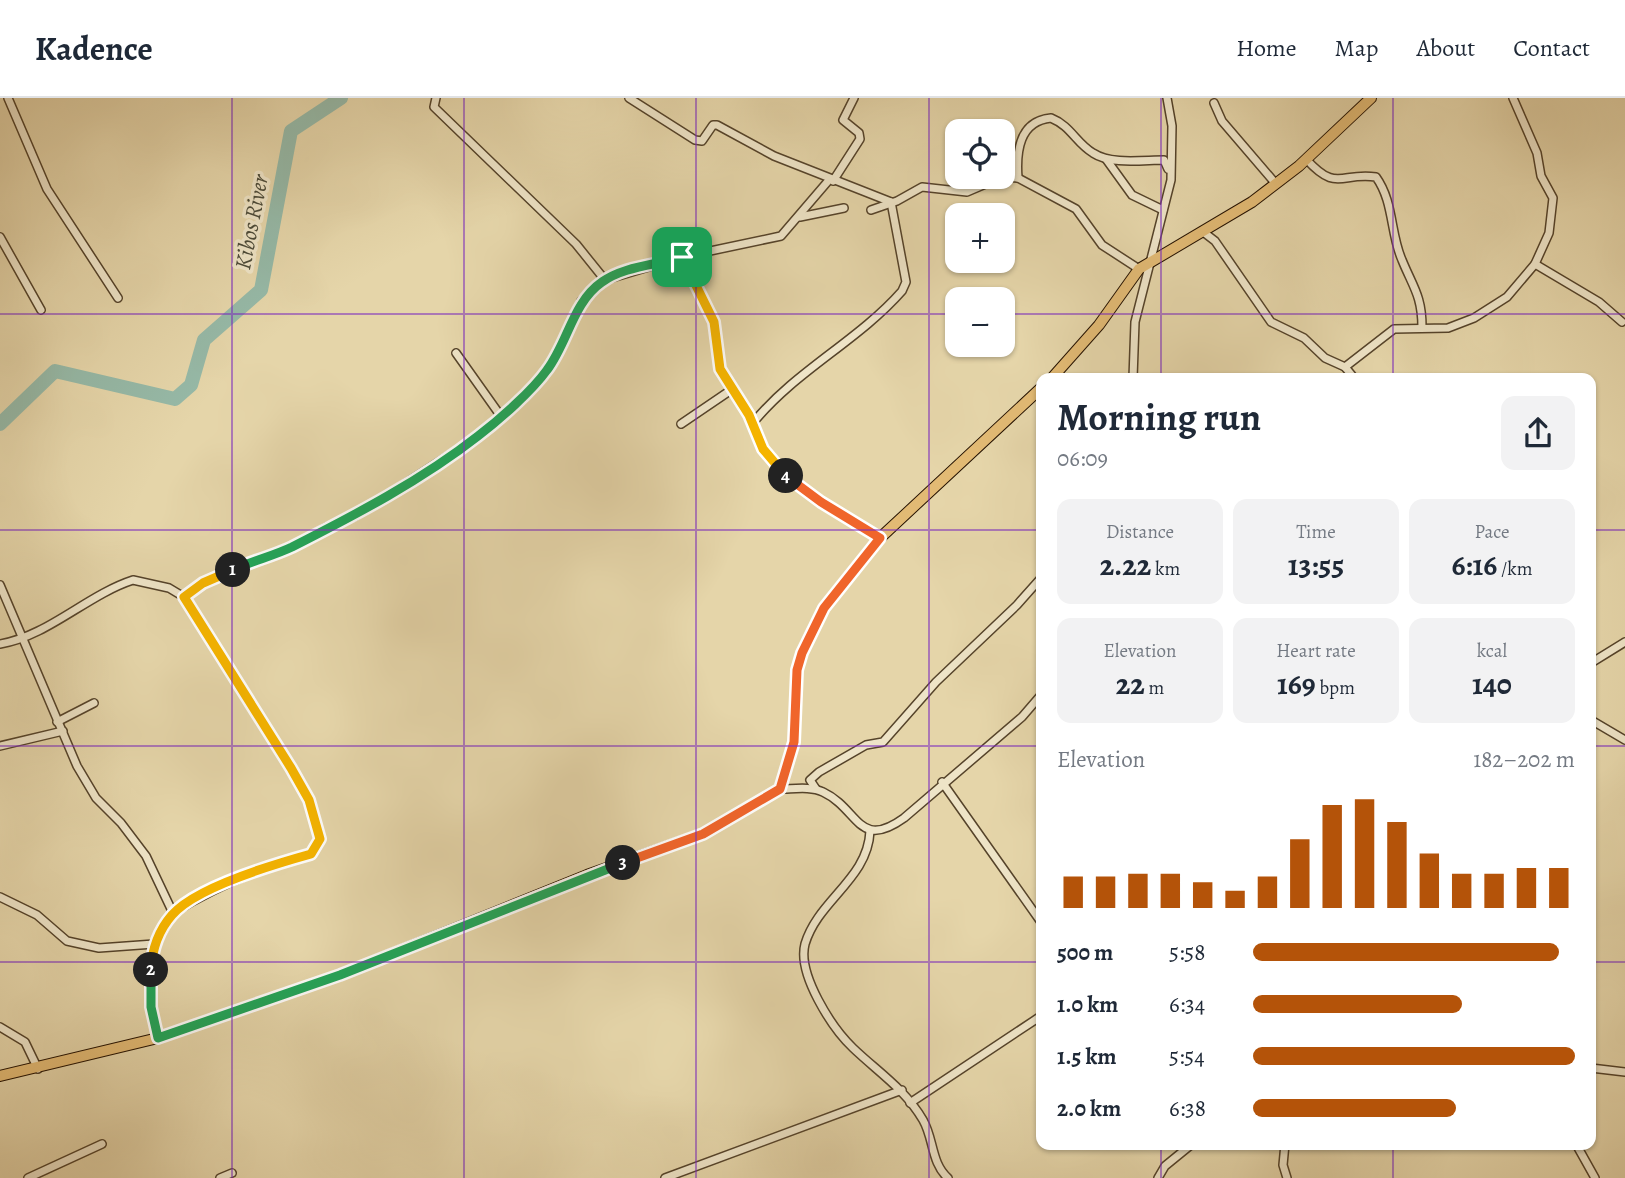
<!DOCTYPE html>
<html lang="en">
<head>
<meta charset="utf-8">
<style>
	body { margin:0; font-family:Alegreya,serif; background:#f2f2f3; color:#1f2937; height:100vh; display:flex; flex-direction:column; font-size:26px; white-space:nowrap }
	* { box-sizing:border-box; margin:0 }
	p { font-size:23px; color:#747a83 }
	.icon { flex:none; width:38px; height:38px; fill:none; stroke:currentColor; stroke-width:2; stroke-linecap:round; stroke-linejoin:round }
	.map { position:relative; flex:1; overflow:hidden }
	.details { position:absolute; left:1036px; top:275px; width:560px; height:777px; display:flex; flex-direction:column; background:#fff; border-radius:14px; box-shadow:0 2px 5px #0004 }
	.details>* { flex:none }
	.fabs { position:absolute; left:945px; top:21px; display:grid; gap:14px }
	.fabs a { display:grid; place-items:center; width:70px; height:70px; border-radius:14px; background:#fff; box-shadow:0 2px 5px #0004; font-size:35px }
	.pin { position:absolute; display:grid; place-items:center; width:60px; height:60px; color:#fff; margin:-30px; border-radius:14px; box-shadow:0 4px 10px #0006 }
	.km { position:absolute; width:35px; height:35px; margin:-18px; border-radius:50%; background:#222; color:#fff; font-size:19px; line-height:35px; text-align:center }
	.round { display:grid; place-items:center; flex:none; width:74px; height:74px; border-radius:14px; background:#f2f2f3 }
	.overview { display:flex; align-items:center; justify-content:space-between; height:119px; padding:0 21px }
	h1 { font-size:38px; font-weight:600; line-height:52px }
	.figures { display:grid; grid-template-columns:repeat(3,1fr); gap:10px; height:119px; padding:7px 21px }
	.figures div { display:grid; align-content:center; border-radius:14px; background:#f2f2f3; text-align:center }
	.figures b { font-size:30px; font-weight:600 }
	.figures small { font-size:19px; font-weight:400 }
	.figures p { font-size:19px }
	.chart { height:196px; padding:14px 21px }
	.chart p { display:flex; justify-content:space-between }
	.chart svg { width:100%; height:126px; margin-top:7px; stroke:#b45309; stroke-width:6 }
	ul { padding:0 21px; list-style:none; font-size:23px }
	li { display:grid; grid-template-columns:112px 84px 1fr; align-items:center; height:52px }
	li i { height:18px; border-radius:9px; background:#b45309 }
	header { display:flex; align-items:center; gap:42px; box-sizing:border-box; height:98px; padding:0 35px; background:#fff; border-bottom:2px solid #e0e1e3 }
	header strong { font-size:33px }
	nav { display:flex; gap:38px; margin-inline-start:auto; font-size:24px }
	.map>svg:first-child { display:block }
	.lines { fill:none; stroke-linecap:round; stroke-linejoin:round }
	.river { stroke:#96b9a7; stroke-width:14 }
	.minor-casing { stroke:#55432a; stroke-width:10 }
	.major-casing { stroke:#251200; stroke-width:12 }
	.minor { stroke:#eee4c7; stroke-width:7 }
	.major { stroke:#e2ba74; stroke-width:10 }
	.split-1-casing { stroke:#fff; stroke-width:14 }
	.split-2-casing { stroke:#fff; stroke-width:14 }
	.split-3-casing { stroke:#fff; stroke-width:14 }
	.split-4-casing { stroke:#fff; stroke-width:14 }
	.split-5-casing { stroke:#fff; stroke-width:14 }
	.split-1 { stroke:#22a559; stroke-width:9 }
	.split-2 { stroke:#f5b400; stroke-width:9 }
	.split-3 { stroke:#22a559; stroke-width:9 }
	.split-4 { stroke:#f0652b; stroke-width:9 }
	.split-5 { stroke:#f5b400; stroke-width:9 }
	.grid { fill:none; stroke:#7b2cbf; stroke-width:2; stroke-opacity:0.55 }
	.labels { text-anchor:middle; stroke-width:7; stroke-linejoin:round; paint-order:stroke }
	.water-label { font-size:23px; font-style:italic; fill:#4d4c3a; stroke:#eee4c7 }
</style>
</head>
<body>
<header>
<strong>Kadence</strong>
<nav><a>Home</a><a>Map</a><a>About</a><a>Contact</a></nav>
</header>
<div class="map">
<svg width="1625" height="1080" viewBox="0 0 1625 1080">
	<rect width="100%" height="100%" fill="#e5d5a9"/>
	<filter id="stains"><feTurbulence type="fractalNoise" baseFrequency=".00286" numOctaves="4"/><feColorMatrix values="0 0 0 0 .2 0 0 0 0 .09 0 0 0 0 .02 0 0 0 .5 -.17"/></filter>
	<radialGradient id="worn" r=".72"><stop offset=".6" stop-color="#630" stop-opacity="0"/><stop offset="1" stop-color="#630" stop-opacity=".3"/></radialGradient>
	<g class="lines">
		<polyline class="river" points="0,326 55,273 175,301 191,287 204,242 261,192 291,33 341,0"/>
		<g class="minor-casing">
			<g id="minor">
				<polyline points="8,0 47,91 118,200"/>
				<polyline points="436,0 434,9 576,146 605,182"/>
				<polyline points="629,0 695,42 702,43 713,27 717,27 774,58 891,104"/>
				<polyline points="1214,5 1222,23 1276,86"/>
				<polyline points="1106,61 1132,97 1163,112"/>
				<path d="M1306 61C1337 95 1340 74 1376 79 1394 104 1390 135 1402 162 1413 189 1422 198 1422 229"/>
				<polyline points="1003,79 1018,80 1076,111 1102,147 1139,171"/>
				<path d="M1018 80C1016 54 1019 23 1051 20 1071 28 1076 45 1093 55 1111 67 1143 62 1164 62L1168 71"/>
				<polyline points="833,83 860,41 859,35 843,22 854,0"/>
				<polyline points="871,112 897,103 922,89 967,94 1002,79"/>
				<polyline points="800,119 844,110"/>
				<polyline points="1202,133 1215,143 1271,224 1304,240 1325,260 1345,269 1354,280"/>
				<polyline points="0,139 41,212"/>
				<polyline points="682,159 714,224 720,271 749,317 763,351 801,390 880,440"/>
				<polyline points="1535,166 1599,204 1622,224"/>
				<polyline points="456,255 500,317"/>
				<polyline points="1345,269 1394,231 1448,230 1474,220 1507,199 1535,166 1549,135 1553,100 1541,78 1537,55 1513,0"/>
				<polyline points="1133,280 1135,224 1171,82 1172,28 1167,0"/>
				<path d="M753 325C795 273 858 243 902 193L906 184 891 104"/>
				<polyline points="681,326 731,292"/>
				<polyline points="0,487 77,668 96,700 121,725 146,758 173,815 152,852 151,909 158,940"/>
				<polyline points="184,499 203,485 291,449 325,430 355,418 479,338 524,298 548,271 578,215 581,203 605,182 682,159 781,138 829,82"/>
				<path d="M0 546C48 538 87 497 133 482L169 490 184 499 291 670 309 702 320 741 311 756C261 769 217 788 173 815"/>
				<polyline points="1591,565 1625,544"/>
				<polyline points="1591,622 1625,642"/>
				<polyline points="57,624 94,605"/>
				<polyline points="0,648 63,633"/>
				<polyline points="942,684 1041,824"/>
				<path d="M780 691C793 691 811 688 823 694 859 711 858 753 904 720L1022 619 1041 597"/>
				<polyline points="816,691 810,682 819,674 866,647 883,644 936,584 1017,507 1041,480"/>
				<path d="M870 733C868 781 818 802 805 846 797 876 832 930 853 950 878 974 905 991 923 1022 934 1041 931 1065 948 1080"/>
				<polyline points="0,799 37,817 67,843 99,850 154,846"/>
				<polyline points="0,929 25,944 38,971"/>
				<polyline points="1591,970 1625,974"/>
				<polyline points="910,1005 1041,918"/>
				<polyline points="1285,1046 1283,1067 1287,1080"/>
				<polyline points="1576,1046 1595,1080"/>
				<polyline points="28,1080 102,1046"/>
				<polyline points="220,1080 232,1075"/>
				<polyline points="665,1080 902,992"/>
				<polyline points="1158,1080 1165,1068 1192,1046"/>
			</g>
		</g>
		<g class="major-casing">
			<g id="major">
				<polyline points="1052,280 1099,227 1139,171 1252,104 1299,68 1371,0"/>
				<polyline points="0,978 158,940 340,877 587,777 703,736 780,691 794,644 797,572 802,555 824,510 880,440 1041,290"/>
			</g>
		</g>
		<use href="#minor" class="minor"/>
		<use href="#major" class="major"/>
	</g>
	<g class="lines">
		<g class="split-1-casing">
			<path id="split-1" d="M233 472C252 463 273 458 292 449 355 417 422 382 478 338 499 322 532 293 547 272 568 244 573 204 602 184 624 168 657 167 682 159"/>
		</g>
		<g class="split-2-casing">
			<path id="split-2" d="M151 872C152 851 158 833 172 817 196 789 275 766 311 756L320 741 309 702 291 670 184 499 203 485 233 472"/>
		</g>
		<g class="split-3-casing">
			<polyline id="split-3" points="151,872 151,909 158,940 340,877 623,765"/>
		</g>
		<g class="split-4-casing">
			<polyline id="split-4" points="623,765 703,736 780,691 794,644 797,572 802,555 824,510 880,440 821,404 786,378"/>
		</g>
		<g class="split-5-casing">
			<polyline id="split-5" points="682,159 714,224 720,271 749,317 763,351 786,378"/>
		</g>
		<use href="#split-1" class="split-1"/>
		<use href="#split-2" class="split-2"/>
		<use href="#split-3" class="split-3"/>
		<use href="#split-4" class="split-4"/>
		<use href="#split-5" class="split-5"/>
	</g>
	<path class="grid" d="M232 0V1080M464 0V1080M696 0V1080M929 0V1080M1161 0V280M1393 0V280M0 216H957M1003 216H1625M0 432H1041M1591 432H1625M0 648H1041M1591 648H1625M0 864H1041M1591 864H1625M1161 1046V1080M1393 1046V1080"/>
	<g class="labels">
		<g class="water-label">
			<text transform="translate(251 124) rotate(-79)" y="8">Kibos River</text>
		</g>
	</g>
	<rect width="100%" height="100%" filter="url(#stains)"/>
	<rect width="100%" height="100%" fill="url(#worn)"/>
</svg>
<div class="fabs">
<a><svg class="icon" aria-label="locate" viewBox="0 0 24 24"><circle cx="12" cy="12" r="6"/><path d="M12 2v4M12 18v4M2 12h4M18 12h4"/></svg></a>
<a>+</a>
<a>−</a>
</div>
<div class="pin" style="left:682px;top:159px;background:#1e9e55"><svg class="icon" aria-label="arrive" viewBox="0 0 24 24"><path d="M6 21V4h12l-3 4 3 4H6"/></svg></div>
<b class="km" style="left:233px;top:472px">1</b>
<b class="km" style="left:151px;top:872px">2</b>
<b class="km" style="left:623px;top:765px">3</b>
<b class="km" style="left:786px;top:378px">4</b>
<section class="details">
<div class="overview"><div><h1>Morning run</h1><p>06:09</p></div><a class="round"><svg class="icon" aria-label="share" viewBox="0 0 24 24"><path d="M12 15V3M7 8l5-5 5 5M5 13v7h14v-7"/></svg></a></div>
<div class="figures">
<div><p>Distance</p><b>2.22<small> km</small></b></div>
<div><p>Time</p><b>13:55</b></div>
<div><p>Pace</p><b>6:16<small> /km</small></b></div>
</div>
<div class="figures">
<div><p>Elevation</p><b>22<small> m</small></b></div>
<div><p>Heart rate</p><b>169<small> bpm</small></b></div>
<div><p>kcal</p><b>140</b></div>
</div>
<div class="chart"><p><span>Elevation</span>182–202 m</p>
<svg viewBox="0 0 160 44" preserveAspectRatio="none"><path d="M5 44V33M15 44V33M25 44V32M35 44V32M45 44V35M55 44V38M65 44V33M75 44V20M85 44V8M95 44V6M105 44V14M115 44V25M125 44V32M135 44V32M145 44V30M155 44V30"/></svg>
</div>
<ul>
<li><b>500 m</b>5:58<i style="width:95%"></i></li>
<li><b>1.0 km</b>6:34<i style="width:65%"></i></li>
<li><b>1.5 km</b>5:54<i style="width:100%"></i></li>
<li><b>2.0 km</b>6:38<i style="width:63%"></i></li>
</ul>
</section>
</div>
</body>
</html>
